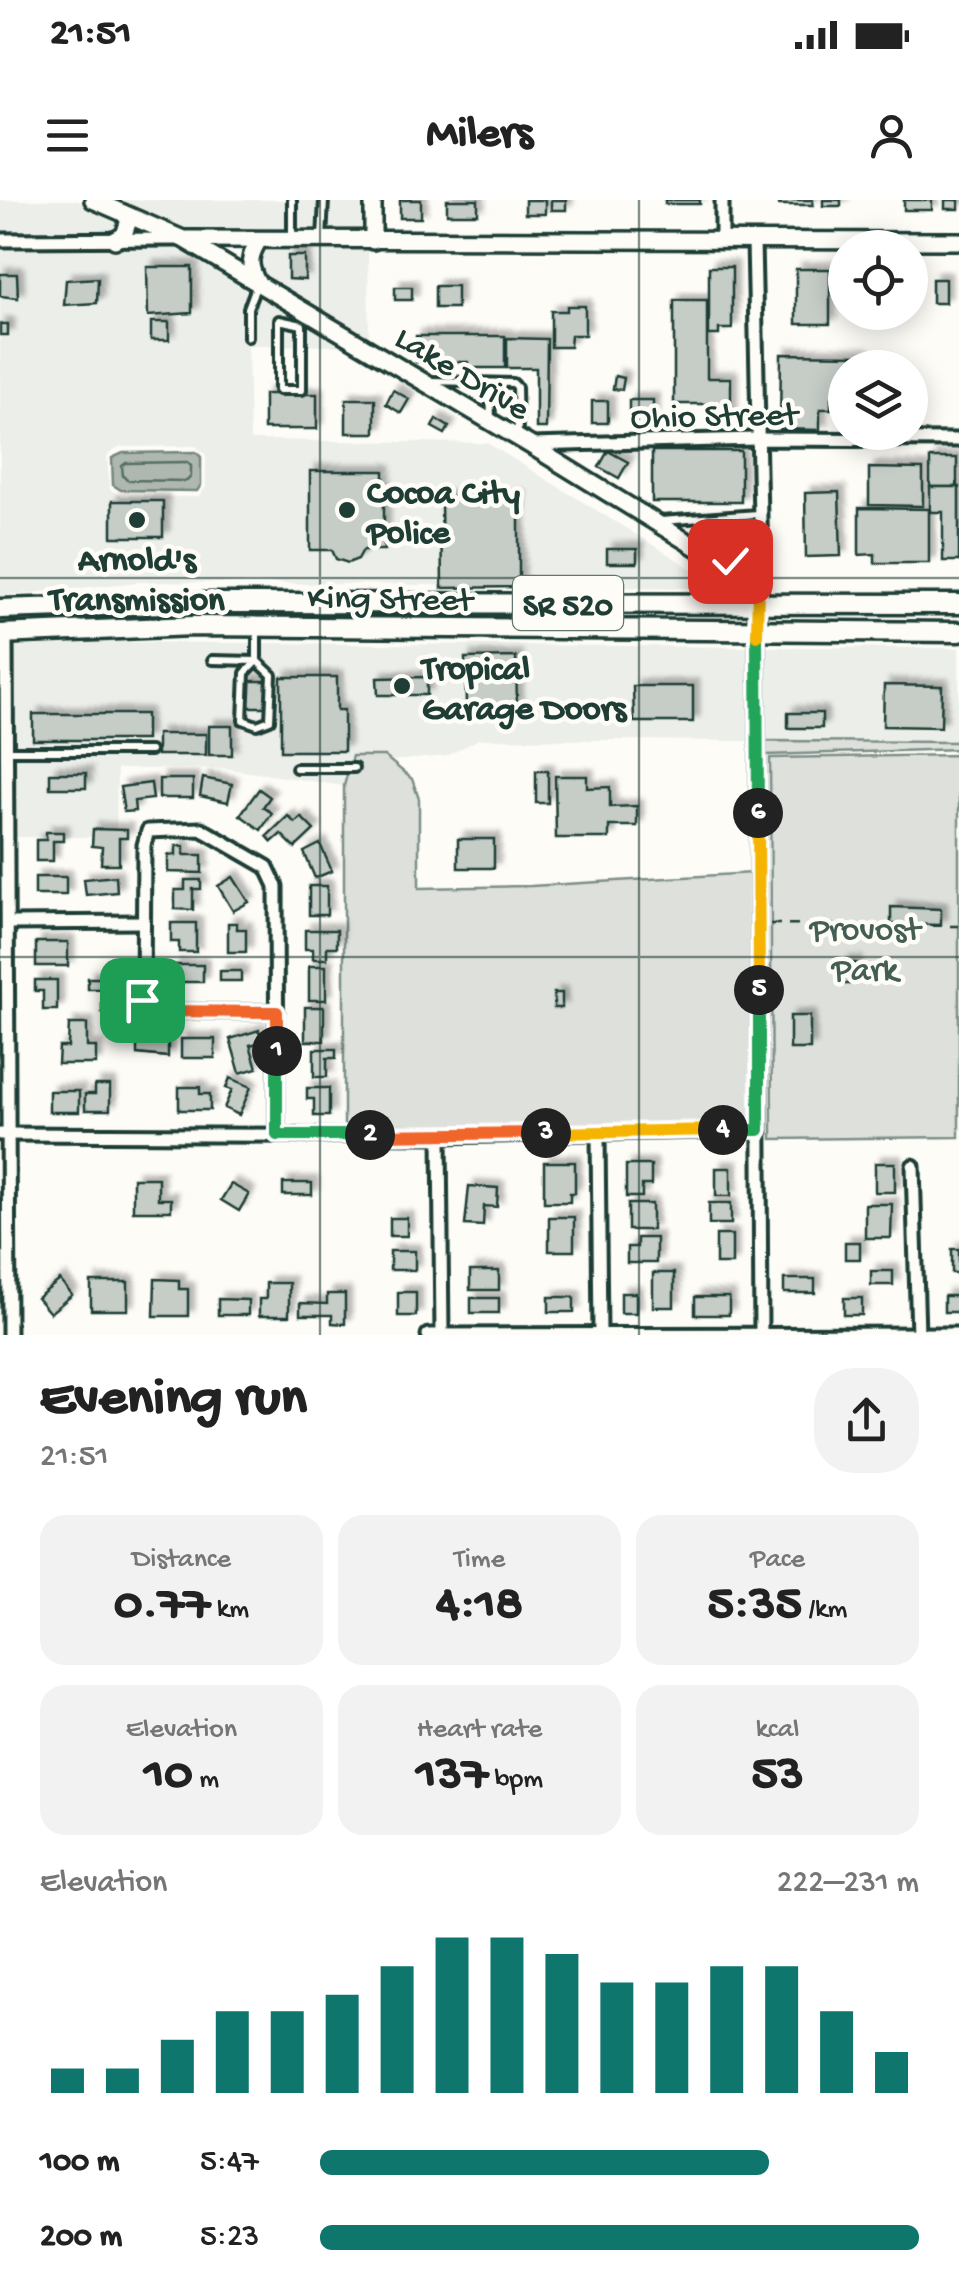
<!DOCTYPE html>
<html lang="en">
<head>
<meta charset="utf-8">
<style>
	body { margin:0; font-family:"Gochi Hand",sans-serif; background:#f2f2f2; color:#222; height:100vh; display:flex; flex-direction:column; font-size:38px; white-space:nowrap }
	* { box-sizing:border-box; margin:0 }
	p { font-size:32px; color:#767676 }
	.icon { flex:none; width:55px; height:55px; fill:none; stroke:currentColor; stroke-width:2; stroke-linecap:round; stroke-linejoin:round }
	.map { position:relative; height:1135px; overflow:hidden }
	.sheet { display:flex; flex-direction:column; background:#fff; flex:1 }
	.sheet>* { flex:none }
	.controls { position:absolute; left:828px; top:30px; display:grid; gap:20px }
	.controls a { display:grid; place-items:center; width:100px; height:100px; border-radius:50%; background:#fff; box-shadow:0 5px 25px #0003; font-size:50px }
	.pin { position:absolute; display:grid; place-items:center; width:85px; height:85px; color:#fff; margin:-42px; border-radius:20px; box-shadow:0 5px 15px #0006 }
	.km { position:absolute; width:50px; height:50px; margin:-25px; border-radius:50%; background:#222; color:#fff; font-size:28px; line-height:50px; text-align:center }
	.round { display:grid; place-items:center; flex:none; width:105px; height:105px; border-radius:40px; background:#f2f2f2 }
	.summary { display:flex; align-items:center; justify-content:space-between; height:170px; padding:0 40px }
	h1 { font-size:55px; font-weight:700; line-height:75px }
	.metrics { display:grid; grid-template-columns:repeat(3,1fr); gap:15px; height:170px; padding:10px 40px }
	.metrics div { display:grid; align-content:center; border-radius:25px; background:#f2f2f2; text-align:center }
	.metrics b { font-size:50px; font-weight:700 }
	.metrics small { font-size:28px; font-weight:400 }
	.metrics p { font-size:28px }
	.chart { height:280px; padding:20px 40px }
	.chart p { display:flex; justify-content:space-between }
	.chart svg { width:100%; height:180px; margin-top:10px; stroke:#0f766e; stroke-width:6 }
	ul { padding:0 40px; list-style:none; font-size:32px }
	li { display:grid; grid-template-columns:160px 120px 1fr; align-items:center; height:75px }
	li i { height:25px; border-radius:12px; background:#0f766e }
	.status { display:flex; justify-content:space-between; align-items:center; height:70px; padding:0 50px; background:#fff; direction:ltr }
	.status svg { height:28px; fill:currentColor }
	header { display:flex; justify-content:space-between; align-items:center; height:130px; padding:0 40px; background:#fff; font-size:45px; font-weight:700 }
	.map>svg:first-child { display:block }
	.built { fill:#eceee9; fill-rule:evenodd }
	.green { fill:#dde0db; stroke:#7e8e88; stroke-width:2.5 }
	.water { fill:#aeb8b1; stroke:#75877f; stroke-width:2.5 }
	.lines { fill:none; stroke-linecap:round; stroke-linejoin:round }
	.shore { stroke:#586e66; stroke-width:2.5 }
	.building { fill:#c6cdc7; stroke:#1f3d34; stroke-width:2.5; filter:url(#shadow) }
	.lane-casing { stroke:#1f3d34; stroke-width:14 }
	.street-casing { stroke:#1f3d34; stroke-width:19 }
	.secondary-casing { stroke:#1f3d34; stroke-width:22 }
	.primary-casing { stroke:#1f3d34; stroke-width:25 }
	.path { stroke:#1f3d34; stroke-width:2.5; stroke-dasharray:10 8; stroke-linecap:butt }
	.lane { stroke:#fdfcf7; stroke-width:6 }
	.street { stroke:#fdfcf7; stroke-width:11 }
	.secondary { stroke:#fdfcf7; stroke-width:15 }
	.primary { stroke:#fdfcf7; stroke-width:18 }
	.split-1-casing { stroke:#fff; stroke-width:20 }
	.split-2-casing { stroke:#fff; stroke-width:20 }
	.split-3-casing { stroke:#fff; stroke-width:20 }
	.split-4-casing { stroke:#fff; stroke-width:20 }
	.split-5-casing { stroke:#fff; stroke-width:20 }
	.split-6-casing { stroke:#fff; stroke-width:20 }
	.split-7-casing { stroke:#fff; stroke-width:20 }
	.split-8-casing { stroke:#fff; stroke-width:20 }
	.split-1 { stroke:#f0652b; stroke-width:12 }
	.split-2 { stroke:#22a559; stroke-width:12 }
	.split-3 { stroke:#f0652b; stroke-width:12 }
	.split-4 { stroke:#f5b400; stroke-width:12 }
	.split-5 { stroke:#22a559; stroke-width:12 }
	.split-6 { stroke:#f5b400; stroke-width:12 }
	.split-7 { stroke:#22a559; stroke-width:12 }
	.split-8 { stroke:#f5b400; stroke-width:12 }
	.grid { fill:none; stroke:#1f3d34; stroke-width:2.5; stroke-opacity:0.55 }
	.poi-dot { fill:#1f3d34; stroke:#fdfcf7; stroke-width:4 }
	.labels { text-anchor:middle; stroke-width:9; stroke-linejoin:round; paint-order:stroke }
	.shield { fill:#fdfcf7; stroke:#62766e; stroke-width:2.5 }
	.shield-label { font-size:32px; font-weight:bold; fill:#1f3d34 }
	.street-label { font-size:35px; fill:#1f3d34; stroke:#fdfcf7 }
	.poi-label { font-size:35px; font-weight:bold; fill:#1f3d34; stroke:#fdfcf7; text-anchor:start }
	.park-label { font-size:35px; fill:#455e55; stroke:#fdfcf7 }
</style>
</head>
<body>
<div class="status"><b>21:51</b><svg viewBox="0 0 49 12"><path d="M0 12V9h3v3zM5 12V6h3v6zM10 12V3h3v9zM15 12V0h3v12zM26 1h20v11H26zM47 4h2v5h-2z"/></svg></div>
<header><svg class="icon" aria-label="menu" viewBox="0 0 24 24"><path d="M4 6h16M4 12h16M4 18h16"/></svg>Milers<svg class="icon" aria-label="person" viewBox="0 0 24 24"><circle cx="12" cy="8" r="4"/><path d="M4 21q1-7 8-7t8 7"/></svg></header>
<div class="map">
<svg width="959" height="1135" viewBox="0 0 959 1135">
	<defs>
		<filter id="shadow"><feDropShadow dx="6" dy="-6" stdDeviation="2.5" flood-color="#0004"/></filter>
	</defs>
	<rect width="100%" height="100%" fill="#fdfcf7"/>
	<filter id="ink" filterUnits="userSpaceOnUse"><feTurbulence type="fractalNoise" baseFrequency=".01" numOctaves="2"/><feDisplacementMap in="SourceGraphic" scale="20" xChannelSelector="R" yChannelSelector="G"/><feConvolveMatrix kernelMatrix="1 2 1 2 8 2 1 2 1" color-interpolation-filters="sRGB"/></filter>
	<g filter="url(#ink)">
		<g class="built">
			<polygon points="0,0 76,0 122,22 114,33 0,33"/>
			<polygon points="110,0 367,0 367,34 184,32"/>
			<path d="M182 46 350 146 248 145 250 240 487 243 710 380 705 388 139 382 0 396V47ZM196 246 206 255V287L198 297 121 296 110 290 107 257 110 253 121 247Z"/>
			<polygon points="262,47 368,47 369,142 262,78 255,65"/>
			<polygon points="104,442 751,447 751,541 479,539 447,556 390,561 384,556 352,556 344,586 222,568 117,569 116,637 12,637 9,447"/>
			<polygon points="763,447 959,448 959,542 763,541"/>
		</g>
		<g class="green">
			<polygon points="763,541 959,542 959,549 766,555 767,940"/>
			<polygon points="959,555 959,937 772,939 770,558"/>
			<polygon points="352,556 384,556 412,579 419,599 419,688 531,686 752,673 753,923 344,928 344,586"/>
		</g>
		<polygon class="water" points="196,252 201,257 201,285 197,291 121,290 113,285 112,258 123,253"/>
		<g class="lines">
			<polygon class="shore" points="187,262 191,266 191,276 187,281 127,280 123,276 122,266 126,263"/>
		</g>
		<g class="building">
			<rect x="400" y="0" width="21" height="18"/>
			<rect x="447" y="0" width="31" height="14"/>
			<rect x="525" y="0" width="20" height="14"/>
			<rect x="551" y="0" width="15" height="10"/>
			<rect x="665" y="0" width="35" height="4"/>
			<rect x="779" y="0" width="34" height="5"/>
			<rect x="823" y="0" width="18" height="6"/>
			<rect x="904" y="0" width="28" height="10"/>
			<rect x="945" y="0" width="14" height="9"/>
			<polygon points="288,56 305,56 305,80 288,79"/>
			<polygon points="147,67 192,67 192,113 148,116"/>
			<polygon points="709,67 732,67 732,129 719,129 719,135 709,135"/>
			<rect x="796" y="69" width="34" height="55"/>
			<polygon points="0,74 17,74 18,98 0,96"/>
			<polygon points="98,78 97,103 64,105 66,80"/>
			<rect x="932" y="79" width="13" height="24"/>
			<rect x="435" y="86" width="22" height="22"/>
			<rect x="395" y="87" width="17" height="13"/>
			<polygon points="674,100 707,100 707,178 731,178 731,222 708,222 708,204 674,204"/>
			<polygon points="567,106 585,106 585,135 571,135 570,147 551,147 551,111 567,111"/>
			<rect x="151" y="122" width="18" height="18"/>
			<rect x="0" y="124" width="8" height="11"/>
			<polygon points="416,136 505,136 505,168 468,168 468,162 416,162"/>
			<polygon points="507,138 547,139 546,228 536,228 536,168 507,168"/>
			<polygon points="781,154 862,155 862,168 845,168 845,198 831,198 831,209 820,209 820,230 780,229"/>
			<polygon points="615,176 624,178 622,190 613,189"/>
			<polygon points="393,190 409,199 401,213 386,204"/>
			<rect x="264" y="194" width="53" height="35"/>
			<rect x="346" y="199" width="29" height="34"/>
			<rect x="629" y="200" width="24" height="18"/>
			<rect x="592" y="201" width="16" height="22"/>
			<polygon points="436,219 449,227 445,234 432,227"/>
			<polygon points="608,251 628,262 619,278 599,267"/>
			<rect x="652" y="251" width="89" height="51"/>
			<rect x="930" y="258" width="27" height="29"/>
			<polygon points="869,268 923,269 923,306 869,305"/>
			<polygon points="310,271 384,271 384,350 363,350 358,359 348,363 336,359 332,350 310,350"/>
			<polygon points="930,287 959,287 959,361 943,361 943,312 930,312"/>
			<polygon points="839,292 841,356 806,357 805,293"/>
			<polygon points="441,297 519,297 519,387 442,388"/>
			<rect x="112" y="301" width="51" height="36"/>
			<polygon points="859,308 929,309 929,363 875,363 875,354 859,355"/>
			<rect x="607" y="349" width="30" height="14"/>
			<polygon points="516,457 517,505 466,506 465,458"/>
			<polygon points="281,477 337,477 337,510 344,510 344,551 281,551"/>
			<polygon points="427,477 427,495 378,495 377,478"/>
			<rect x="246" y="481" width="21" height="26"/>
			<polygon points="884,485 942,486 941,527 883,526"/>
			<polygon points="633,486 693,486 693,522 634,522"/>
			<rect x="788" y="513" width="34" height="15"/>
			<rect x="33" y="514" width="113" height="26"/>
			<rect x="209" y="526" width="23" height="29"/>
			<rect x="157" y="534" width="49" height="21"/>
			<rect x="536" y="571" width="12" height="32"/>
			<rect x="50" y="573" width="36" height="15"/>
			<polygon points="555,576 587,576 587,588 610,587 610,607 637,606 637,626 609,626 609,638 556,638"/>
			<polygon points="203,578 232,584 228,602 200,596"/>
			<rect x="159" y="579" width="34" height="19"/>
			<polygon points="151,583 153,599 134,601 135,611 124,612 120,587"/>
			<polygon points="259,589 270,597 263,607 272,613 261,630 240,615"/>
			<polygon points="288,616 295,623 301,617 314,630 295,648 281,634 272,642 267,636"/>
			<polygon points="93,629 127,630 127,638 119,638 119,664 101,664 102,647 92,646"/>
			<polygon points="46,632 63,632 63,641 53,641 53,661 36,661 36,640 46,640"/>
			<rect x="458" y="639" width="36" height="29"/>
			<polygon points="320,644 332,671 315,678 304,652"/>
			<polygon points="176,646 184,646 184,655 202,655 202,673 168,672 168,655 176,655"/>
			<polygon points="116,676 117,692 86,695 84,679"/>
			<rect x="35" y="677" width="31" height="18"/>
			<polygon points="233,677 249,702 233,711 218,686"/>
			<polygon points="185,680 201,680 201,689 193,689 193,710 175,709 175,690 185,690"/>
			<rect x="309" y="686" width="18" height="29"/>
			<polygon points="891,707 941,709 941,725 891,724"/>
			<polygon points="171,723 196,723 196,752 179,752 179,742 171,742"/>
			<polygon points="228,723 237,723 237,729 246,729 246,752 228,752"/>
			<polygon points="305,730 337,730 337,747 327,747 327,759 313,759 313,749 305,749"/>
			<rect x="36" y="742" width="32" height="24"/>
			<rect x="843" y="763" width="13" height="21"/>
			<rect x="174" y="765" width="29" height="17"/>
			<rect x="309" y="766" width="17" height="34"/>
			<rect x="220" y="771" width="21" height="10"/>
			<polygon points="88,778 119,778 119,812 102,812 102,789 88,789"/>
			<polygon points="35,780 57,780 57,810 43,810 43,791 35,791"/>
			<rect x="554" y="793" width="8" height="15"/>
			<rect x="305" y="807" width="19" height="34"/>
			<rect x="790" y="816" width="20" height="33"/>
			<polygon points="69,824 87,824 87,847 96,847 96,864 58,864 59,847 68,847"/>
			<polygon points="259,830 262,842 250,845 257,868 240,873 230,839"/>
			<polygon points="137,838 168,838 168,857 137,854"/>
			<rect x="181" y="839" width="34" height="19"/>
			<polygon points="314,849 336,849 336,858 327,858 327,877 314,877"/>
			<polygon points="230,878 251,887 239,915 224,908 232,890 226,888"/>
			<polygon points="95,885 110,885 110,910 85,910 85,894 95,894"/>
			<polygon points="179,887 200,887 200,894 210,894 210,910 179,910"/>
			<polygon points="307,888 329,888 329,916 314,916 314,899 307,899"/>
			<rect x="49" y="891" width="30" height="21"/>
			<polygon points="544,962 575,962 575,993 570,993 570,1002 544,1002"/>
			<rect x="875" y="963" width="20" height="29"/>
			<polygon points="626,965 651,965 651,985 642,985 642,997 626,997"/>
			<rect x="716" y="968" width="15" height="28"/>
			<polygon points="133,978 158,978 158,999 171,999 171,1011 133,1011"/>
			<rect x="283" y="983" width="29" height="12"/>
			<polygon points="231,984 249,994 239,1011 221,1000"/>
			<polygon points="469,986 498,988 497,1007 484,1006 483,1026 465,1025"/>
			<rect x="709" y="1003" width="22" height="21"/>
			<rect x="628" y="1004" width="24" height="26"/>
			<polygon points="865,1004 892,1004 891,1038 865,1038"/>
			<rect x="549" y="1017" width="25" height="34"/>
			<rect x="390" y="1018" width="17" height="18"/>
			<rect x="716" y="1035" width="16" height="29"/>
			<polygon points="637,1038 656,1038 656,1063 627,1063 627,1047 637,1047"/>
			<rect x="845" y="1042" width="15" height="17"/>
			<rect x="952" y="1049" width="7" height="24"/>
			<rect x="390" y="1051" width="25" height="19"/>
			<rect x="470" y="1071" width="29" height="19"/>
			<rect x="871" y="1071" width="22" height="14"/>
			<rect x="653" y="1073" width="21" height="34"/>
			<polygon points="155,1079 179,1080 179,1089 188,1089 188,1116 154,1116"/>
			<rect x="784" y="1079" width="31" height="14"/>
			<polygon points="60,1080 72,1095 50,1113 37,1098"/>
			<rect x="91" y="1082" width="37" height="28"/>
			<polygon points="266,1083 289,1083 289,1116 259,1116 259,1099 266,1099"/>
			<rect x="398" y="1092" width="18" height="24"/>
			<rect x="621" y="1093" width="15" height="20"/>
			<polygon points="327,1094 345,1094 345,1124 332,1123 332,1115 300,1115 300,1103 327,1104"/>
			<rect x="944" y="1096" width="15" height="16"/>
			<rect x="549" y="1097" width="25" height="15"/>
			<rect x="695" y="1097" width="34" height="18"/>
			<rect x="471" y="1098" width="28" height="15"/>
			<rect x="844" y="1098" width="18" height="17"/>
			<polygon points="218,1099 248,1100 248,1115 218,1115"/>
		</g>
		<g class="lines">
			<g class="lane-casing">
				<g id="lane">
					<polyline points="292,39 292,0"/>
					<polyline points="322,39 324,0"/>
					<polygon points="279,120 302,125 302,190 279,190"/>
					<polyline points="248,137 248,108 257,84"/>
					<polyline points="431,181 513,183 517,187 518,237"/>
					<polyline points="490,183 491,222"/>
					<polyline points="661,321 758,314"/>
					<polyline points="212,460 257,461 272,475 270,520 257,525 243,520 245,473 257,461 257,428"/>
					<polyline points="6,551 150,551"/>
					<polyline points="296,568 354,568"/>
				</g>
			</g>
			<g class="street-casing">
				<g id="street">
					<polyline points="0,40 179,39"/>
					<polyline points="722,41 722,0"/>
					<polyline points="754,41 761,364 759,386"/>
					<polyline points="530,245 756,239 959,240"/>
					<polyline points="718,361 743,358 749,351 756,330"/>
					<polyline points="757,431 761,1135"/>
					<polyline points="6,434 9,1135"/>
					<polyline points="8,723 143,722"/>
					<polyline points="277,812 160,811 143,800 144,645 148,631 201,629 267,667 276,686 277,935"/>
					<polyline points="598,933 600,1135"/>
					<polyline points="0,934 440,936 759,930"/>
					<polyline points="440,936 442,1135"/>
					<polyline points="913,966 918,1135"/>
					<polyline points="428,1135 959,1134"/>
				</g>
			</g>
			<g class="secondary-casing">
				<g id="secondary">
					<polyline points="93,0 183,39 530,245 759,386 757,431"/>
					<polyline points="373,0 373,41"/>
					<polyline points="187,39 959,41"/>
					<polyline points="115,40 124,35 129,20 123,13"/>
					<path d="M257 82C248 64 249 56 259 40"/>
					<polyline points="697,403 715,386 714,361"/>
				</g>
			</g>
			<g class="primary-casing">
				<g id="primary">
					<polyline points="0,409 196,403 959,404"/>
					<polyline points="0,434 193,426 959,432"/>
				</g>
			</g>
			<polyline class="path" points="770,724 959,726"/>
			<use href="#lane" class="lane"/>
			<use href="#street" class="street"/>
			<use href="#secondary" class="secondary"/>
			<use href="#primary" class="primary"/>
		</g>
	</g>
	<g class="lines" filter="url(#ink)">
		<g class="split-1-casing">
			<polyline id="split-1" points="142,800 160,811 277,812 277,851"/>
		</g>
		<g class="split-2-casing">
			<polyline id="split-2" points="277,851 277,935 370,935"/>
		</g>
		<g class="split-3-casing">
			<polyline id="split-3" points="370,935 546,933"/>
		</g>
		<g class="split-4-casing">
			<polyline id="split-4" points="546,933 723,930"/>
		</g>
		<g class="split-5-casing">
			<polyline id="split-5" points="723,930 759,930 759,790"/>
		</g>
		<g class="split-6-casing">
			<polyline id="split-6" points="758,613 759,790"/>
		</g>
		<g class="split-7-casing">
			<polyline id="split-7" points="757,436 758,613"/>
		</g>
		<g class="split-8-casing">
			<polyline id="split-8" points="730,361 714,360 758,386 757,436"/>
		</g>
		<use href="#split-1" class="split-1"/>
		<use href="#split-2" class="split-2"/>
		<use href="#split-3" class="split-3"/>
		<use href="#split-4" class="split-4"/>
		<use href="#split-5" class="split-5"/>
		<use href="#split-6" class="split-6"/>
		<use href="#split-7" class="split-7"/>
		<use href="#split-8" class="split-8"/>
	</g>
	<path class="grid" d="M320 0V1135M639 0V1135M0 378H959M0 757H959"/>
	<g class="poi-dot">
		<circle cx="347" cy="310" r="10"/>
		<circle cx="137" cy="320" r="10"/>
		<circle cx="402" cy="486" r="10"/>
	</g>
	<g class="labels">
		<rect class="shield" x="513" y="376" width="110" height="54" rx="8"/>
		<g class="shield-label">
			<text x="568" y="414">SR 520</text>
		</g>
		<g class="street-label">
			<text transform="translate(464 171) rotate(31)" y="12">Lake Drive</text>
			<text transform="translate(714 213) rotate(-1)" y="12">Ohio Street</text>
			<text transform="translate(390 396) rotate(1)" y="12">King Street</text>
		</g>
		<g class="poi-label">
			<text x="367" y="302">Cocoa City<tspan x="367" dy="40">Police</tspan></text>
			<text x="137" y="369" text-anchor="middle">Arnold's<tspan x="137" dy="40">Transmission</tspan></text>
			<text x="422" y="478">Tropical<tspan x="422" dy="40">Garage Doors</tspan></text>
		</g>
		<g class="park-label">
			<text x="865" y="739">Provost<tspan x="865" dy="40">Park</tspan></text>
		</g>
	</g>
</svg>
<div class="controls">
<a><svg class="icon" aria-label="locate" viewBox="0 0 24 24"><circle cx="12" cy="12" r="6"/><path d="M12 2v4M12 18v4M2 12h4M18 12h4"/></svg></a>
<a><svg class="icon" aria-label="layers" viewBox="0 0 24 24"><path d="M12 4l9 5-9 5-9-5zM3 14l9 5 9-5"/></svg></a>
</div>
<div class="pin" style="left:142px;top:800px;background:#1e9e55"><svg class="icon" aria-label="arrive" viewBox="0 0 24 24"><path d="M6 21V4h12l-3 4 3 4H6"/></svg></div>
<div class="pin" style="left:730px;top:361px;background:#d93025"><svg class="icon" aria-label="check" viewBox="0 0 24 24"><path d="M5 12l5 5 9-10"/></svg></div>
<b class="km" style="left:277px;top:851px">1</b>
<b class="km" style="left:370px;top:935px">2</b>
<b class="km" style="left:546px;top:933px">3</b>
<b class="km" style="left:723px;top:930px">4</b>
<b class="km" style="left:759px;top:790px">5</b>
<b class="km" style="left:758px;top:613px">6</b>
</div>
<section class="sheet">
<div class="summary"><div><h1>Evening run</h1><p>21:51</p></div><a class="round"><svg class="icon" aria-label="share" viewBox="0 0 24 24"><path d="M12 15V3M7 8l5-5 5 5M5 13v7h14v-7"/></svg></a></div>
<div class="metrics">
<div><p>Distance</p><b>0.77<small> km</small></b></div>
<div><p>Time</p><b>4:18</b></div>
<div><p>Pace</p><b>5:35<small> /km</small></b></div>
</div>
<div class="metrics">
<div><p>Elevation</p><b>10<small> m</small></b></div>
<div><p>Heart rate</p><b>137<small> bpm</small></b></div>
<div><p>kcal</p><b>53</b></div>
</div>
<div class="chart"><p><span>Elevation</span>222–231 m</p>
<svg viewBox="0 0 160 44" preserveAspectRatio="none"><path d="M5 44V38M15 44V38M25 44V31M35 44V24M45 44V24M55 44V20M65 44V13M75 44V6M85 44V6M95 44V10M105 44V17M115 44V17M125 44V13M135 44V13M145 44V24M155 44V34"/></svg>
</div>
<ul>
<li><b>100 m</b>5:47<i style="width:75%"></i></li>
<li><b>200 m</b>5:23<i style="width:100%"></i></li>
</ul>
</section>
</body>
</html>
